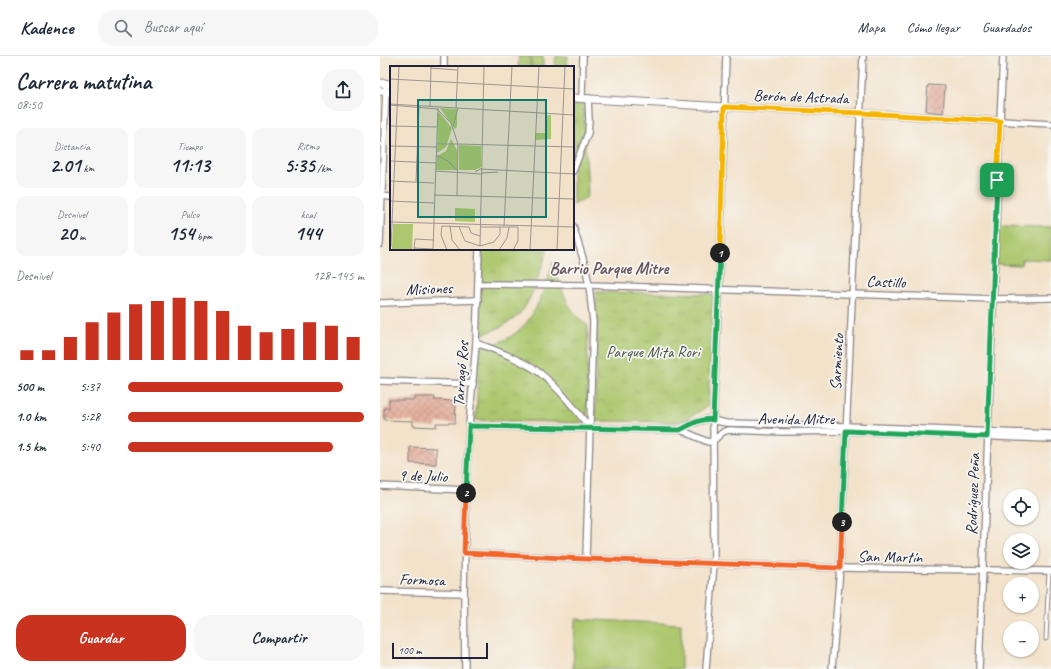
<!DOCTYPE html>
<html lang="es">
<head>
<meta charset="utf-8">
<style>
	body { margin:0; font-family:Caveat,sans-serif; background:#f6f6f7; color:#1f2937; height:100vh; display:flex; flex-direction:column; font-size:15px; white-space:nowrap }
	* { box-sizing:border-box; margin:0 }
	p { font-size:13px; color:#747a83 }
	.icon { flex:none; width:22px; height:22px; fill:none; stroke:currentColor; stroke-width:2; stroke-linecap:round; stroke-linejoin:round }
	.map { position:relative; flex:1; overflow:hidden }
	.side { display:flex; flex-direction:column; background:#fff; width:380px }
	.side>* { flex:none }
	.controls { position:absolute; left:623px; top:433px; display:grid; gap:8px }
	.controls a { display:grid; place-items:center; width:36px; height:36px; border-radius:50%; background:#fff; box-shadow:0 1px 3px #0004; font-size:20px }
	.scale { position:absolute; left:12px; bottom:10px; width:96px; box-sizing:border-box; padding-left:4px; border:2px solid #22223b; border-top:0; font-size:11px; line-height:14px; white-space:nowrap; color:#22223b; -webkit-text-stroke:3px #f6f6f2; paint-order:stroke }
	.pin { position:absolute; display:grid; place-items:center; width:34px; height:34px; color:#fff; margin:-17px; border-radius:8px; box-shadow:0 2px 6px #0006 }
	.km { position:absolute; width:20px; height:20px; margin:-10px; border-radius:50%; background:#222; color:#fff; font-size:11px; line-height:20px; text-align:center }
	.round { display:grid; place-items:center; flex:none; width:42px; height:42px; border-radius:16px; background:#f6f6f7 }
	.head { display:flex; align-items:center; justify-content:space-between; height:68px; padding:0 16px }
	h1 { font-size:22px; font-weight:700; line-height:30px }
	.metrics { display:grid; grid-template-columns:repeat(3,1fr); gap:6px; height:68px; padding:4px 16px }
	.metrics div { display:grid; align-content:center; border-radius:10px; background:#f6f6f7; text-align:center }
	.metrics b { font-size:20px; font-weight:700 }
	.metrics small { font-size:11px; font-weight:400 }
	.metrics p { font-size:11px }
	.chart { height:112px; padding:8px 16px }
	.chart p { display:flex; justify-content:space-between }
	.chart svg { width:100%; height:72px; margin-top:4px; stroke:#c8321e; stroke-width:6 }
	.cta { display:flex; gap:8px; margin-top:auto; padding:8px 16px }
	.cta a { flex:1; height:46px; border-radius:16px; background:#c8321e; color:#fff; font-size:16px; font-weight:700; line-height:46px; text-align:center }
	.cta a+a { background:#f6f6f7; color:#1f2937 }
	ul { padding:0 16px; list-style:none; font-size:13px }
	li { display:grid; grid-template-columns:64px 48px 1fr; align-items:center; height:30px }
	li i { height:10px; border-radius:5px; background:#c8321e }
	header { display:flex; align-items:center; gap:24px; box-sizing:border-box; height:56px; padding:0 20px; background:#fff; border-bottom:1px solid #e0e1e3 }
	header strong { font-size:19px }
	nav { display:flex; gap:22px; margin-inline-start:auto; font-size:14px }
	.search { width:280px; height:36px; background:#f6f6f7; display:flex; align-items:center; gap:10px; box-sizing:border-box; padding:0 14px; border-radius:16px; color:#747a83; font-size:15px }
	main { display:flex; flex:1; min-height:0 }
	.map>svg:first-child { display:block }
	.park { fill:url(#park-tufts); stroke:#677454 }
	.pitch { fill:#acc76d; stroke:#677454 }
	.building { fill:url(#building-cross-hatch) }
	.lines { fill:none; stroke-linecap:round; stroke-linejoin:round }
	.service-casing { stroke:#8a8282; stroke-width:5 }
	.minor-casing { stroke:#8a8282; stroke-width:8 }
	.tertiary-casing { stroke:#8a8282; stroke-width:9 }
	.service { stroke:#fff; stroke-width:3 }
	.minor { stroke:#fff; stroke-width:5.5 }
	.tertiary { stroke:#fff; stroke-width:7 }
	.split-1-casing { stroke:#fff; stroke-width:8 }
	.split-2-casing { stroke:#fff; stroke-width:8 }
	.split-3-casing { stroke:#fff; stroke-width:8 }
	.split-4-casing { stroke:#fff; stroke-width:8 }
	.split-1 { stroke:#f5b400; stroke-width:5 }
	.split-2 { stroke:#22a559; stroke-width:5 }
	.split-3 { stroke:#f0652b; stroke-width:5 }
	.split-4 { stroke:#22a559; stroke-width:5 }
	.labels { text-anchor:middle; stroke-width:3.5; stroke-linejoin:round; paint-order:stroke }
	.street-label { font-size:16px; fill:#22223b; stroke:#f6f6f2 }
	.park-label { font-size:16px; fill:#4b544a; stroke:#f6f6f2 }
	.neighbourhood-label { font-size:17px; font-weight:bold; fill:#66545e; stroke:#f6f6f2 }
	.inset-road { fill:none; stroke:#9f9591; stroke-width:1 }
	.view { fill:#0f766e; fill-opacity:0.15; stroke:#0f766e; stroke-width:2 }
	.inset-edge { fill:none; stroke:#22223b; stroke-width:2 }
</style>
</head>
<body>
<header>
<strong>Kadence</strong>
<div class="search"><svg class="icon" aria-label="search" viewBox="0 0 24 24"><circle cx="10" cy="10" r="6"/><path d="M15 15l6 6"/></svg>Buscar aquí</div>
<nav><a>Mapa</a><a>Cómo llegar</a><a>Guardados</a></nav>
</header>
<main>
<section class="side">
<div class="head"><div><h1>Carrera matutina</h1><p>08:50</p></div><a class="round"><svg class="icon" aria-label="share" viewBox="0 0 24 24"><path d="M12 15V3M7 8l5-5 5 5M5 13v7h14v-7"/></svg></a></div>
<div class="metrics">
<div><p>Distancia</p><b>2.01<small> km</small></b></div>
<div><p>Tiempo</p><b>11:13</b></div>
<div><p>Ritmo</p><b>5:35<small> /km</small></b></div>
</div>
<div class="metrics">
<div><p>Desnivel</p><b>20<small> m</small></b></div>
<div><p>Pulso</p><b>154<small> bpm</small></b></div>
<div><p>kcal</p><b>144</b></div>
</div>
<div class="chart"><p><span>Desnivel</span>128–145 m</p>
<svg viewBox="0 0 160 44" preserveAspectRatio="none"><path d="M5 44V38M15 44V38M25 44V30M35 44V21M45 44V15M55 44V10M65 44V8M75 44V6M85 44V8M95 44V14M105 44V23M115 44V27M125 44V25M135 44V21M145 44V23M155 44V30"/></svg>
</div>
<ul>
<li><b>500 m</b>5:37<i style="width:91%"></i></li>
<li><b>1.0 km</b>5:28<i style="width:100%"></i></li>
<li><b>1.5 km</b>5:40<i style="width:87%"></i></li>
</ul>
<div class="cta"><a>Guardar</a><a>Compartir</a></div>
</section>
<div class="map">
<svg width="671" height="613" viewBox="0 0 671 613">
	<defs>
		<pattern id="park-tufts" width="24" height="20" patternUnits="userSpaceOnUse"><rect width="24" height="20" fill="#acc76d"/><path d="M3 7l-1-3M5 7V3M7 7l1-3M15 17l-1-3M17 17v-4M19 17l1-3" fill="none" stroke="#94ab5f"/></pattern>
		<pattern id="building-cross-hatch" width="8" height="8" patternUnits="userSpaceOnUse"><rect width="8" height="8" fill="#e4b09e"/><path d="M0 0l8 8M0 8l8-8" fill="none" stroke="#c39789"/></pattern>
	</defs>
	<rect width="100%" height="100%" fill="#f6f6f2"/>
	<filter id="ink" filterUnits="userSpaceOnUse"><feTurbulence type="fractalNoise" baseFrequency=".025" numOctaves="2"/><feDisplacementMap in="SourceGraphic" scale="8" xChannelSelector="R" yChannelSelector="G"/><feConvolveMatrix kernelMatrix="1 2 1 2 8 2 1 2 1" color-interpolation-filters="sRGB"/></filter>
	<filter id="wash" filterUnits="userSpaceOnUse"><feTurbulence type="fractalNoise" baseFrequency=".012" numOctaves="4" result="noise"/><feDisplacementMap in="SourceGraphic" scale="16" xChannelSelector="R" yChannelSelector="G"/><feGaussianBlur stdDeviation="0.9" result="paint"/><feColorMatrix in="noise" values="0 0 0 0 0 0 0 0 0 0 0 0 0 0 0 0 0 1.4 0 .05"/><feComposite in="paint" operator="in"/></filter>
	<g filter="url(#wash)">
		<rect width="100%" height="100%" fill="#f3e2ca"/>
		<g class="park">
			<polygon points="193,46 203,47 208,138 205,143 193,149"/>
			<path d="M102 193H168C161 211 153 241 142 255 131 268 114 275 99 279Z"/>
			<path d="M173 206C180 230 187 255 208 270L207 367 96 364 99 293C117 288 136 281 147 266 159 251 168 224 173 206Z"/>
			<polygon points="216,236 333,238 328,350 301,366 215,365 217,271"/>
		</g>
		<g class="pitch">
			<polygon points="139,0 150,0 150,11 138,11"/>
			<polygon points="152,0 163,0 163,11 151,11"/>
			<polygon points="176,0 188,0 187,11 175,11"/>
			<polygon points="618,170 671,171 671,204 642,203 641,209 616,208"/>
			<polygon points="195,563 301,568 301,613 193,613"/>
		</g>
		<g id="blocks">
			<g class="building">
				<polygon points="548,29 565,30 563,57 546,55"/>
				<polygon points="34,341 55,341 54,344 76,345 75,367 56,367 56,371 33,370 33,365 4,364 4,352 9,352 9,344 34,344"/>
				<polygon points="30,391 56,392 56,408 30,407"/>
			</g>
		</g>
	</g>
	<g filter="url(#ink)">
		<use href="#blocks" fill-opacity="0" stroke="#8a8282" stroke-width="1"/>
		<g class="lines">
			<g class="service-casing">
				<polyline id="service" points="666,583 669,515"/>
			</g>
			<g class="minor-casing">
				<g id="minor">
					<polyline points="64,11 64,0"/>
					<polyline points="202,42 203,0"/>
					<polyline points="345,51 481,57 671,68"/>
					<polyline points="193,115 208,77 209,64 208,42"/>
					<polyline points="0,140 11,141"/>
					<polyline points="193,170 205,209 209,229 613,243 671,242"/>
					<polyline points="0,188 6,32"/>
					<polyline points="98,228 209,229 213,266 206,503"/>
					<polyline points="0,247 98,244"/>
					<path d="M96 287C116 294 144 305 160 317 180 333 195 353 210 372"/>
					<polyline points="0,325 93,328"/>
					<polyline points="89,370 301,374 328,386 333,385"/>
					<polyline points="301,374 311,368 327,363 346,367 466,370 671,378"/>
					<polyline points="333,385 343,376 349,374 402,376 466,375 671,383"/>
					<polyline points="0,430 86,434"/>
					<polyline points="85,497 206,503 460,512 671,515"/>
					<polyline points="0,535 84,537"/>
					<polyline points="85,613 84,537 86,434 89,370 96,287 99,193"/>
					<polyline points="326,613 334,507 333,364 339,233 346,0"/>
					<polyline points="452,613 460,512 483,0"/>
					<polyline points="599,613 620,65 623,0"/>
				</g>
			</g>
			<g class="tertiary-casing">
				<g id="tertiary">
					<polyline points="0,27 11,28"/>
					<polyline points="0,35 11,36"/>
					<polyline points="193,42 345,51"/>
				</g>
			</g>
			<use href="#service" class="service"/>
			<use href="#minor" class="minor"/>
			<use href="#tertiary" class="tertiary"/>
		</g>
	</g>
	<g class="lines" filter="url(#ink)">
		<g class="split-1-casing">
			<polyline id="split-1" points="340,197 344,51 481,57 620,65 617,124"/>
		</g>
		<g class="split-2-casing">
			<path id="split-2" d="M86 437 89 370 300 374C310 369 323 361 333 364L340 197"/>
		</g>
		<g class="split-3-casing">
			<polyline id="split-3" points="86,437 84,497 206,503 460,512 462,466"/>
		</g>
		<g class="split-4-casing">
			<polyline id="split-4" points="462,466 466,375 607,381 617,124"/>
		</g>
		<use href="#split-1" class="split-1"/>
		<use href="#split-2" class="split-2"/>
		<use href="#split-3" class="split-3"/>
		<use href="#split-4" class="split-4"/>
	</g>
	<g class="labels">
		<g class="street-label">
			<text transform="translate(421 40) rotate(2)" y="6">Berón de Astrada</text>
			<text transform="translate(506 225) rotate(2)" y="6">Castillo</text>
			<text transform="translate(49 232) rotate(-2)" y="6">Misiones</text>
			<text transform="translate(456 306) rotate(-87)" y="6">Sarmiento</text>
			<text transform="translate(80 318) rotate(-86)" y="6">Tarragó Ros</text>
			<text x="416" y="368">Avenida Mitre</text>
			<text transform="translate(43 419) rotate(2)" y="6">9 de Julio</text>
			<text transform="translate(592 438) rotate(-88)" y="6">Rodríguez Peña</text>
			<text transform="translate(510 500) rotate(1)" y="6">San Martín</text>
			<text transform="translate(42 523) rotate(2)" y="6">Formosa</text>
		</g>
		<g class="park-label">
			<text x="273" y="301">Parque Mita Rori</text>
		</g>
		<g class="neighbourhood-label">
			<text x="229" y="218">Barrio Parque Mitre</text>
		</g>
	</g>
	<g transform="translate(10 10)">
		<rect width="184" height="184" fill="#f3e2ca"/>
		<path d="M50 42 67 43V61L65 63ZM48 45 62 62 56 81 47 87ZM61 73 68 86 67 104H46L47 90 56 85ZM69 79 91 80V101L85 104H69Z" fill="#acc76d"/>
		<path d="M157 49H161V73L146 74V67H157ZM65 142 85 143V156L65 155ZM3 158H23L22 184H2Z" fill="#acc76d"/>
		<path class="inset-road" d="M41 2 67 4M0 13 184 23M0 38 184 49M0 39 47 43 61 57 68 78 184 81M40 40 41 0M66 42 68 0M0 60 47 61M63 61 68 42M47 78H68L67 130M0 80 47 81M46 89 58 95 67 104M0 95 46 97M45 105 91 108M85 106 90 103 184 108M92 107 108 106M0 115 44 117M26 116 29 40M44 129 184 133M0 135 44 137M0 156 184 161M60 160 62 174 70 184M114 160 122 0M69 161 75 175 90 180 104 176 110 168V161M90 161H128V175L123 184M1 180 9 0M90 180 94 0M24 182 43 183M24 184 25 173 43 174M43 184 48 42M57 184 51 169 52 160 79 161 81 167 90 170M109 184 117 172 119 161M140 184 149 0M167 184 175 0"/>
		<path class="view" d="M28 34H156V151H28Z"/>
		<rect width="184" height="184" class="inset-edge"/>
	</g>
</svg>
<div class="controls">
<a><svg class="icon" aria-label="locate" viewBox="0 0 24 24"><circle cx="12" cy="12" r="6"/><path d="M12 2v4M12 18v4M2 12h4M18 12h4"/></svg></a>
<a><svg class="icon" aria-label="layers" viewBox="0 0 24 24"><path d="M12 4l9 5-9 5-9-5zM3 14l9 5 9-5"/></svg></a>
<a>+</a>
<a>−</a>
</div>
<div class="scale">100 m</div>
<div class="pin" style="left:617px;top:124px;background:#1e9e55"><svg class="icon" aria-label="arrive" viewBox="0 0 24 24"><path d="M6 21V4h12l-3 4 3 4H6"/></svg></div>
<b class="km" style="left:340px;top:197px">1</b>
<b class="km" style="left:86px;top:437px">2</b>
<b class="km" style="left:462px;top:466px">3</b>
</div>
</main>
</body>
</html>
